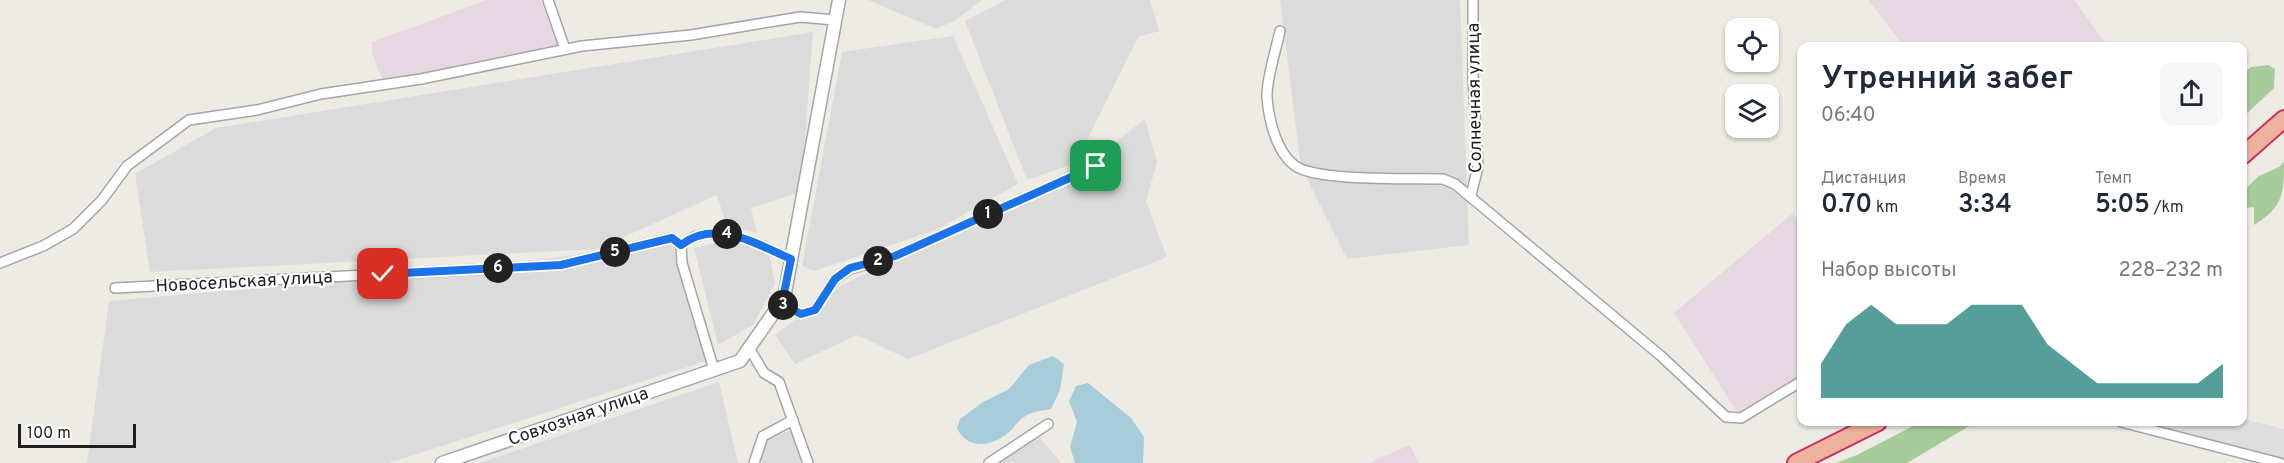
<!DOCTYPE html>
<html lang="ru">
<head>
<meta charset="utf-8">
<style>
	body { margin:0; font-family:Overpass,sans-serif; background:#f6f6f7; color:#1f2937; height:100vh; display:flex; flex-direction:column; font-size:22px; white-space:nowrap }
	* { box-sizing:border-box; margin:0 }
	p { font-size:20px; color:#747a83 }
	.icon { flex:none; width:33px; height:33px; fill:none; stroke:currentColor; stroke-width:2; stroke-linecap:round; stroke-linejoin:round }
	.map { position:relative; flex:1; overflow:hidden }
	.panel { position:absolute; left:1797px; top:42px; width:450px; height:384px; display:flex; flex-direction:column; background:#fff; border-radius:12px; box-shadow:0 2px 4px #0004 }
	.panel>* { flex:none }
	.tools { position:absolute; left:1725px; top:18px; display:grid; gap:12px }
	.tools a { display:grid; place-items:center; width:54px; height:54px; border-radius:12px; background:#fff; box-shadow:0 2px 4px #0004; font-size:30px }
	.scale { position:absolute; left:18px; bottom:15px; width:118px; box-sizing:border-box; padding-left:6px; border:3px solid #1e1e1e; border-top:0; font-size:16px; line-height:21px; white-space:nowrap; color:#1e1e1e; -webkit-text-stroke:4px #fff; paint-order:stroke }
	.pin { position:absolute; display:grid; place-items:center; width:51px; height:51px; color:#fff; margin:-26px; border-radius:12px; box-shadow:0 3px 9px #0006 }
	.km { position:absolute; width:30px; height:30px; margin:-15px; border-radius:50%; background:#222; color:#fff; font-size:16px; line-height:30px; text-align:center }
	.round { display:grid; place-items:center; flex:none; width:63px; height:63px; border-radius:12px; background:#f6f6f7 }
	.summary { display:flex; align-items:center; justify-content:space-between; height:102px; padding:0 24px }
	h1 { font-size:33px; font-weight:600; line-height:45px }
	.stats { display:grid; grid-template-columns:repeat(3,1fr); gap:9px; height:102px; padding:6px 24px }
	.stats div { display:grid; align-content:center }
	.stats b { font-size:26px; font-weight:600 }
	.stats small { font-size:16px; font-weight:400 }
	.stats p { font-size:16px }
	.chart { height:168px; padding:12px 24px }
	.chart p { display:flex; justify-content:space-between }
	.chart svg { width:100%; height:108px; margin-top:6px; fill:#0f766e; opacity:.7 }
	.map>svg:first-child { display:block }
	.residential { fill:#dcdbdb }
	.industrial { fill:#e7d7e3 }
	.forest { fill:#a7cb9b }
	.parking { fill:#dedede }
	.water { fill:#a7ccda }
	.lines { fill:none; stroke-linecap:round; stroke-linejoin:round }
	.minor-casing { stroke:#a5a5a5; stroke-width:12 }
	.tertiary-casing { stroke:#a5a5a5; stroke-width:15 }
	.trunk-casing { stroke:#d02e5e; stroke-width:20 }
	.minor { stroke:#fff; stroke-width:9 }
	.tertiary { stroke:#fff; stroke-width:12 }
	.trunk { stroke:#ecb29e; stroke-width:16 }
	.route-casing { stroke:#fff; stroke-width:12 }
	.route { stroke:#1a73e8; stroke-width:8 }
	.labels { text-anchor:middle; stroke-width:4.5; stroke-linejoin:round; paint-order:stroke }
	.street-label { font-size:18px; fill:#1e1e1e; stroke:#fff }
</style>
</head>
<body>
<div class="map">
<svg width="2284" height="463" viewBox="0 0 2284 463">
	<rect width="100%" height="100%" fill="#eeebe4"/>
	<g class="residential">
		<polygon points="868,0 982,0 954,21 936,29"/>
		<polygon points="1005,0 1150,0 1159,31 1138,37 1076,163 1027,180 965,21"/>
		<polygon points="1280,0 1460,0 1469,245 1347,259 1301,167"/>
		<polygon points="813,32 801,192 751,208 757,233 726,224 717,195 597,249 150,272 135,174 216,128"/>
		<polygon points="953,36 1018,184 936,230 814,271 802,266 842,52"/>
		<polygon points="1145,119 1157,162 1146,201 1167,257 908,359 857,335 795,364 775,335 836,288 1085,166"/>
		<polygon points="733,239 769,254 775,284 753,325 718,345 694,248"/>
		<polygon points="682,241 709,360 389,463 87,463 109,301 432,273"/>
		<polygon points="719,382 738,463 479,463"/>
		<polygon points="797,429 809,463 762,463 760,451 771,436"/>
		<polygon points="1036,433 1061,463 991,463"/>
	</g>
	<g class="industrial">
		<polygon points="487,0 541,0 558,48 383,82 372,53 372,42"/>
		<polygon points="1868,0 2074,0 2107,45 1904,46"/>
		<polygon points="1793,213 1801,227 1801,376 1737,412 1674,313"/>
		<polygon points="1410,445 1419,463 1368,463"/>
	</g>
	<g class="forest">
		<polygon points="2268,65 2275,69 2274,88 2243,117 2243,74 2251,67"/>
		<path d="M2284 162C2284 193 2283 208 2254 225V207L2245 208 2243 206V191L2259 176 2279 167Z"/>
		<polygon points="1921,422 1976,422 1907,463 1836,463 1857,455"/>
	</g>
	<polygon class="parking" points="2243,419 2284,429 2284,461 2115,422 2242,422"/>
	<g class="water">
		<path d="M1053 356 1064 364 1060 390 1051 409C1041 411 1033 411 1024 417 1017 421 1014 429 1008 433 991 447 967 450 957 428L960 419 983 402 1009 389 1029 365Z"/>
		<polygon points="1088,383 1131,418 1144,437 1143,463 1075,463 1070,447 1077,422 1069,401 1076,386"/>
	</g>
	<g class="lines">
		<g class="minor-casing">
			<g id="minor">
				<polyline points="548,0 565,49"/>
				<path d="M1280 31C1276 50 1266 80 1267 98 1269 120 1276 151 1294 165 1315 182 1412 178 1443 179L1455 184 1661 356 1726 417 1741 418 1802 381"/>
				<polyline points="1471,195 1478,167 1473,78 1473,0"/>
				<polyline points="681,245 682,263 714,370"/>
				<path d="M681 245C715 218 756 244 791 259"/>
				<polyline points="0,263 43,246 73,229 102,200 127,166 189,120 257,110 321,94 421,79 582,46 691,35 800,17 835,20"/>
				<polyline points="115,288 561,265 672,238 681,245"/>
				<polyline points="780,303 801,314 815,310 835,279 850,269 895,256 1096,166"/>
				<polyline points="749,348 764,373 779,382 808,463"/>
				<polyline points="2121,422 2280,463"/>
				<polyline points="754,463 763,436 793,420"/>
				<polyline points="989,463 1048,424"/>
			</g>
		</g>
		<g class="tertiary-casing">
			<polyline id="tertiary" points="442,463 740,361 784,298 839,0"/>
		</g>
		<g class="trunk-casing">
			<g id="trunk">
				<polyline points="2242,156 2284,119"/>
				<polyline points="1796,463 1878,422"/>
			</g>
		</g>
		<use href="#minor" class="minor"/>
		<use href="#tertiary" class="tertiary"/>
		<use href="#trunk" class="trunk"/>
	</g>
	<g class="lines">
		<g class="route-casing">
			<path id="route" d="M383 274 561 265 672 238 681 245C716 218 756 244 791 259L783 298 780 303 801 314 815 310 835 279 850 268 895 256 1096 166"/>
		</g>
		<use href="#route" class="route"/>
	</g>
	<g class="labels">
		<g class="street-label">
			<text transform="translate(1474 98) rotate(-91)" y="6">Солнечная улица</text>
			<text transform="translate(244 281) rotate(-3)" y="6">Новосельская улица</text>
			<text transform="translate(578 416) rotate(-19)" y="6">Совхозная улица</text>
		</g>
	</g>
</svg>
<div class="tools">
<a><svg class="icon" aria-label="locate" viewBox="0 0 24 24"><circle cx="12" cy="12" r="6"/><path d="M12 2v4M12 18v4M2 12h4M18 12h4"/></svg></a>
<a><svg class="icon" aria-label="layers" viewBox="0 0 24 24"><path d="M12 4l9 5-9 5-9-5zM3 14l9 5 9-5"/></svg></a>
</div>
<div class="scale">100 m</div>
<div class="pin" style="left:1096px;top:166px;background:#1e9e55"><svg class="icon" aria-label="arrive" viewBox="0 0 24 24"><path d="M6 21V4h12l-3 4 3 4H6"/></svg></div>
<div class="pin" style="left:383px;top:274px;background:#d93025"><svg class="icon" aria-label="check" viewBox="0 0 24 24"><path d="M5 12l5 5 9-10"/></svg></div>
<b class="km" style="left:988px;top:214px">1</b>
<b class="km" style="left:878px;top:261px">2</b>
<b class="km" style="left:783px;top:305px">3</b>
<b class="km" style="left:727px;top:234px">4</b>
<b class="km" style="left:615px;top:252px">5</b>
<b class="km" style="left:498px;top:268px">6</b>
<section class="panel">
<div class="summary"><div><h1>Утренний забег</h1><p>06:40</p></div><a class="round"><svg class="icon" aria-label="share" viewBox="0 0 24 24"><path d="M12 15V3M7 8l5-5 5 5M5 13v7h14v-7"/></svg></a></div>
<div class="stats">
<div><p>Дистанция</p><b>0.70<small> km</small></b></div>
<div><p>Время</p><b>3:34</b></div>
<div><p>Темп</p><b>5:05<small> /km</small></b></div>
</div>
<div class="chart"><p><span>Набор высоты</span>228–232 m</p>
<svg viewBox="0 0 160 44" preserveAspectRatio="none"><path d="M0 44V30L10 14L20 6L30 14L40 14L50 14L60 6L70 6L80 6L90 22L100 30L110 38L120 38L130 38L140 38L150 38L160 30V44z"/></svg>
</div>
</section>
</div>
</body>
</html>
